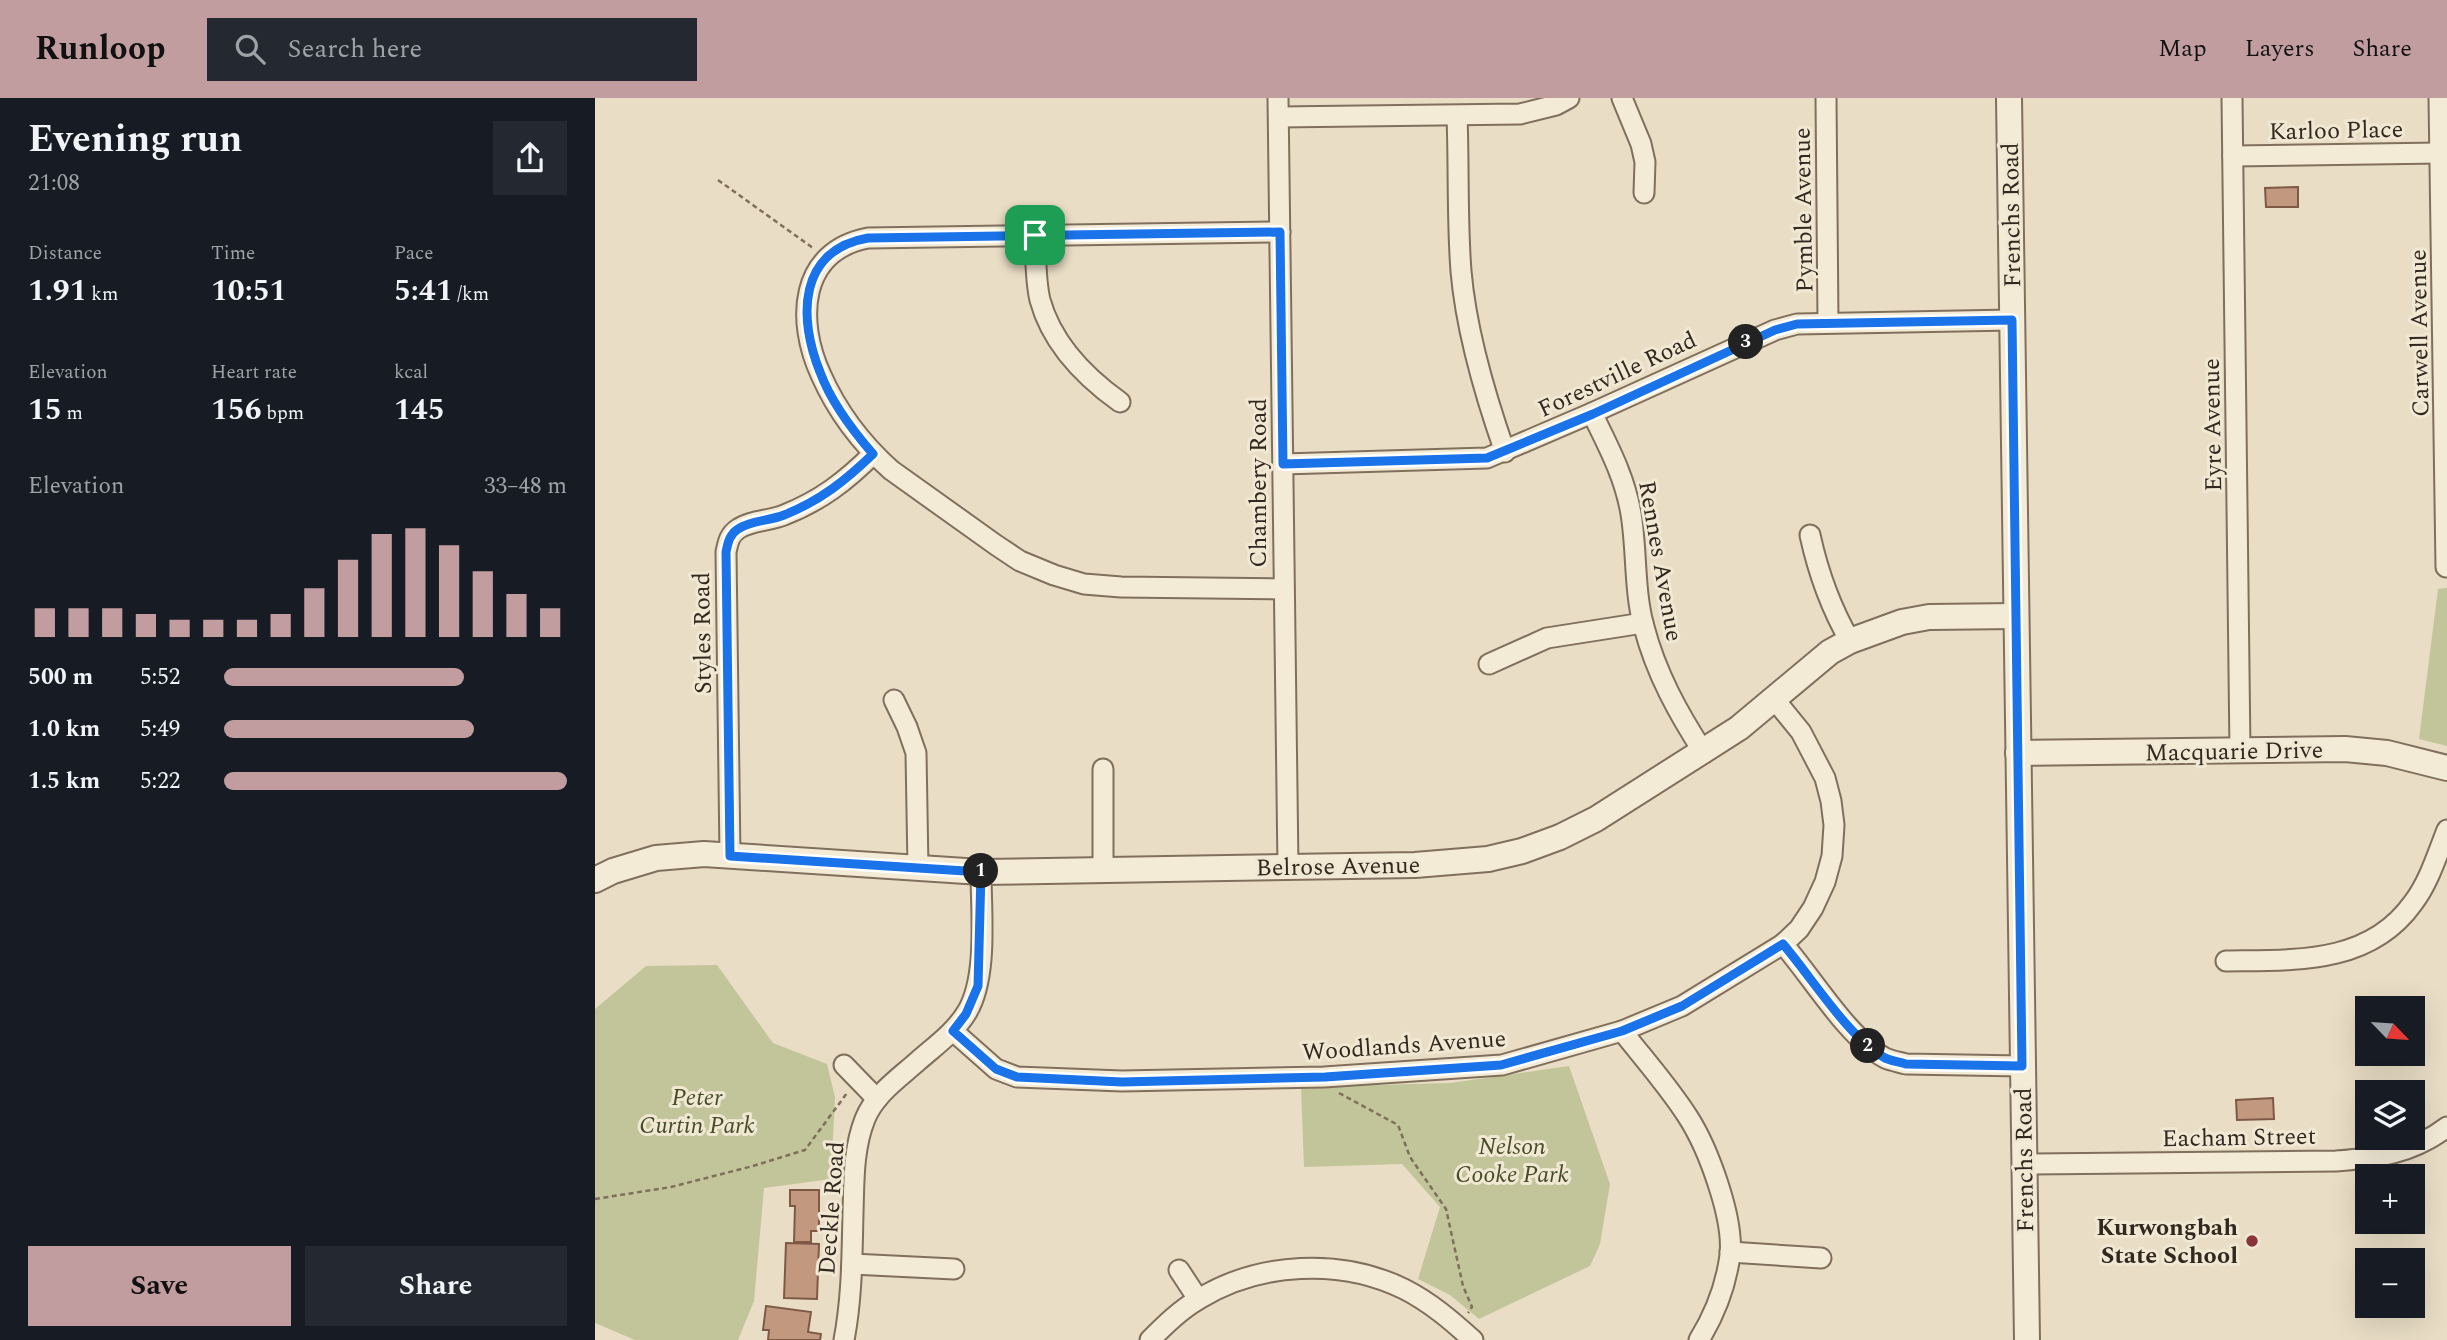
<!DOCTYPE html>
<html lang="en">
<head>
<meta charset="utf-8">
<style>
	body { margin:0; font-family:Spectral,serif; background:#242831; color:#f1f3f6; height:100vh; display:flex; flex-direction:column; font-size:26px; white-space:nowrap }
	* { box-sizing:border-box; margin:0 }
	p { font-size:23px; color:#9ea1a6 }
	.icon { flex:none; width:38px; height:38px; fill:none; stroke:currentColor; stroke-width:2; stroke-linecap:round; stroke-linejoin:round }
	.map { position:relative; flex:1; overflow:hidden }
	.panel { display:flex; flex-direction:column; background:#171b24; width:595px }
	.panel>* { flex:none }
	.needle { width:46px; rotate:115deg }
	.controls { position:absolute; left:1760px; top:898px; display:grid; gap:14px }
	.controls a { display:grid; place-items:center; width:70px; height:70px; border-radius:0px; background:#171b24; box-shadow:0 7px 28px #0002; font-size:35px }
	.pin { position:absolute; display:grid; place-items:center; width:60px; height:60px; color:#fff; margin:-30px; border-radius:14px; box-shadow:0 4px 10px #0006 }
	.km { position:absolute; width:35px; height:35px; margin:-18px; border-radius:50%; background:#222; color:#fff; font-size:19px; line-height:35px; text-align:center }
	.round { display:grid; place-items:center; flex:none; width:74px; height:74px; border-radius:0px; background:#242831 }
	.head { display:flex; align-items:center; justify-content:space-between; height:119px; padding:0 28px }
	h1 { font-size:38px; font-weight:700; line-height:52px }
	.metrics { display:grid; grid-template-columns:repeat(3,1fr); gap:10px; height:119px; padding:7px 28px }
	.metrics div { display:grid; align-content:center }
	.metrics b { font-size:30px; font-weight:700 }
	.metrics small { font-size:19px; font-weight:400 }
	.metrics p { font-size:19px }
	.chart { height:196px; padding:14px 28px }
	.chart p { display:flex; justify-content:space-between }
	.chart svg { width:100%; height:126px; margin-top:7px; stroke:#c29da0; stroke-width:6 }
	.cta { display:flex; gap:14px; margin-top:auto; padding:14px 28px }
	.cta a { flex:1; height:80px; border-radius:0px; background:#c29da0; color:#111; font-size:28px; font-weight:700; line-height:80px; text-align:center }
	.cta a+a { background:#242831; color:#f1f3f6 }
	ul { padding:0 28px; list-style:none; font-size:23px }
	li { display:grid; grid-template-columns:112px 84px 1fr; align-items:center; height:52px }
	li i { height:18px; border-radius:9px; background:#c29da0 }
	header { display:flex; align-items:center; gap:42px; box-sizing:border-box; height:98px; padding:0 35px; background:#c29da0; color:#111 }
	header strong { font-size:33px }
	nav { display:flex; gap:38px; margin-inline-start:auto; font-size:24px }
	.search { width:490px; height:63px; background:#242831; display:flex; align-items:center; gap:18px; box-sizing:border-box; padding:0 24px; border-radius:0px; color:#9ea1a6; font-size:26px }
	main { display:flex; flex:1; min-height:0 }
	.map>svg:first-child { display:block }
	.green { fill:#c2c59a }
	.building { fill:#c2997f; stroke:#7e5a46; stroke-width:2 }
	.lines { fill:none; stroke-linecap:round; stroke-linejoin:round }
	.minor-casing { stroke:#816f5d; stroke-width:23 }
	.tertiary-casing { stroke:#816f5d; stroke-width:28 }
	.path { stroke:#816f5d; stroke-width:2.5; stroke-dasharray:5 3.5; stroke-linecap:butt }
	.minor { stroke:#f4ebd7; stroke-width:19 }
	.tertiary { stroke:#f4ebd7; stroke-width:24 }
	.route-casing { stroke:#fff; stroke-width:14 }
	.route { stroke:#1a73e8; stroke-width:9 }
	.poi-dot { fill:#893438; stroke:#f1e8d4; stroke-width:2.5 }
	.labels { text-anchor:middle; stroke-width:6; stroke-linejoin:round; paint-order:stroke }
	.street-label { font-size:24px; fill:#33281f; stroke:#f1e8d4 }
	.park-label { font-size:24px; font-style:italic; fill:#454d28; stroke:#f1e8d4 }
	.poi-label { font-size:24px; font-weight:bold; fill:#33281f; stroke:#f1e8d4; text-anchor:end }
</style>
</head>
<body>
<header>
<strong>Runloop</strong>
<div class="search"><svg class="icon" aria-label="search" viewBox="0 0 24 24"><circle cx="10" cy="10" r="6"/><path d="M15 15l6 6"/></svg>Search here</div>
<nav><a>Map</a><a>Layers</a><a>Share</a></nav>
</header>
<main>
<section class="panel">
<div class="head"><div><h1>Evening run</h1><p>21:08</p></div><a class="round"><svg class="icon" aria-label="share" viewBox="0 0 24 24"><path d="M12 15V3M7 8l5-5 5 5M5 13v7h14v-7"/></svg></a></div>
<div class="metrics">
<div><p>Distance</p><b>1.91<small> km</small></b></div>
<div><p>Time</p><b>10:51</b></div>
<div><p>Pace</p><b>5:41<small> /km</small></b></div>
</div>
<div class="metrics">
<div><p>Elevation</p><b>15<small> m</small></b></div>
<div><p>Heart rate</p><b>156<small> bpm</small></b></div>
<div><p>kcal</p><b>145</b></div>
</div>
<div class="chart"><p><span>Elevation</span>33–48 m</p>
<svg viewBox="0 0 160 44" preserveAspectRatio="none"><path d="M5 44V34M15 44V34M25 44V34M35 44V36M45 44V38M55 44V38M65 44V38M75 44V36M85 44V27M95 44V17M105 44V8M115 44V6M125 44V12M135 44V21M145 44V29M155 44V34"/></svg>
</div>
<ul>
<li><b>500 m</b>5:52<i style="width:70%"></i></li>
<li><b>1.0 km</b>5:49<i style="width:73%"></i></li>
<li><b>1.5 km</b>5:22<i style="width:100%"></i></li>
</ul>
<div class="cta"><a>Save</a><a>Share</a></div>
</section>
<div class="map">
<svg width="1852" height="1242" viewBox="0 0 1852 1242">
	<rect width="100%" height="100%" fill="#e9ddc5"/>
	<g class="green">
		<polygon points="1852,490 1852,648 1824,641 1843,491"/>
		<polygon points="122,867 178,945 232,966 240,999 236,1081 169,1090 159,1203 143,1242 40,1242 0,1225 0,911 51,868"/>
		<polygon points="974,968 1015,1086 1005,1146 995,1168 884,1221 855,1197 823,1181 845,1109 807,1066 709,1069 706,989 855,985"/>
	</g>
	<g class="building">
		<polygon points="1703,89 1703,109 1671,109 1670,90"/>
		<polygon points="1678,1000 1679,1021 1642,1022 1641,1002"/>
		<polygon points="195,1092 224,1092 224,1133 216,1133 216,1144 199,1144 200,1108 195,1108"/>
		<polygon points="191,1145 224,1146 222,1201 189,1200"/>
		<polygon points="171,1208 216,1214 213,1234 226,1236 225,1242 173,1242 174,1232 168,1232"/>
	</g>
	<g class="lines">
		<g class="minor-casing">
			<g id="minor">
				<polyline points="683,0 693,770"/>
				<polyline points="1027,0 1046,46 1050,64 1049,95"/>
				<polyline points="1231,0 1233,224"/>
				<polyline points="1637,0 1645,653"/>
				<polyline points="1844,0 1851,469"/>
				<path d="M862 18C864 69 862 122 866 173 871 232 890 297 910 354"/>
				<polyline points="684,19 925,16 961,7 974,0"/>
				<polyline points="1638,58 1845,55"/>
				<path d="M685 134 273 140C204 153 201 223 226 277 242 313 267 346 296 372L401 447 425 463 459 477 489 486 526 489 688 491"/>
				<path d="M440 137C441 158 440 181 445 202 457 246 490 279 525 304"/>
				<path d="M997 315C1013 348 1030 379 1036 416 1042 452 1039 494 1049 529 1061 575 1083 615 1109 655"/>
				<polyline points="688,366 892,360 997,315 1180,232 1202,226 1417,222"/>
				<path d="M1215 437C1223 474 1236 510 1255 543"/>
				<polyline points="894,566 952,540 1048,525"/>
				<polyline points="299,602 312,629 321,655 323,770"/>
				<path d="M135 758 131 454C133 445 134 437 143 431 156 422 175 423 189 417 225 403 251 383 278 356"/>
				<polyline points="508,772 508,671"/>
				<path d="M1188 846C1217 879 1253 940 1290 960 1297 963 1304 964 1311 966L1427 968"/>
				<path d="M1631 863C1699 862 1774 867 1818 805 1834 784 1842 757 1852 732"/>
				<polyline points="358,933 401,971 422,979 527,983 729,979 907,967 1027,933 1087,908 1188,846 1204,831 1218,810 1230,784 1237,758 1239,727 1236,703 1230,680 1206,634 1180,602"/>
				<path d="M1027 933C1049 961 1074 989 1093 1019 1113 1050 1139 1120 1135 1157 1131 1188 1120 1216 1104 1242"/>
				<polyline points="249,967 282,1001"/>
				<path d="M1430 1066 1741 1063C1783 1060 1818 1055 1852 1029"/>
				<polyline points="1135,1154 1226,1160"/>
				<polyline points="257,1166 359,1171"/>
				<polyline points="584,1172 603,1201"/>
				<path d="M249 1242C257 1200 257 1158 258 1115 259 1084 258 1051 270 1021 280 996 304 980 323 963 340 948 360 934 372 914 393 879 386 815 386 774"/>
				<path d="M555 1242C570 1227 585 1212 604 1201 664 1164 746 1160 809 1191 835 1204 857 1223 878 1242"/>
			</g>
		</g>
		<g class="tertiary-casing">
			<g id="tertiary">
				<polyline points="1414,0 1432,1242"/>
				<polyline points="1423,655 1750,651 1792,655 1852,670"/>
				<polyline points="0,782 18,773 61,760 109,756 386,774 820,767 893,761 927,753 965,739 1001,721 1144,630 1235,554 1255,543 1307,524 1334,519 1421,518"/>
			</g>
		</g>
		<g class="path">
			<polyline points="123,82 218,150"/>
			<polyline points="744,995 803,1027 815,1059 851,1111 868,1188 877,1209 873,1215"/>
			<polyline points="0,1101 76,1089 158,1068 210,1052 252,995"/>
		</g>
		<use href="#minor" class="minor"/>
		<use href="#tertiary" class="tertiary"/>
	</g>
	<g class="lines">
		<g class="route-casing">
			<path id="route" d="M685 134 688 366 892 360 998 316 1180 232 1202 226 1417 222 1427 968 1311 966C1304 964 1297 963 1290 960 1254 940 1217 880 1188 846L1087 908 1027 933 906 967 730 979 527 984 422 979 401 971 358 933 371 916 383 888 386 774 135 758 131 454C133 445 134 437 143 431 156 422 175 423 189 417 225 403 251 382 278 356 258 333 236 304 225 274 203 220 203 152 273 140Z"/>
		</g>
		<use href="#route" class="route"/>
	</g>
	<circle class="poi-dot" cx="1657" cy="1143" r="7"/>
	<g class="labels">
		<g class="street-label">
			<text transform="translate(1741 32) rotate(-1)" y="8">Karloo Place</text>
			<text transform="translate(1208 112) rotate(-91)" y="8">Pymble Avenue</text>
			<text transform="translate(1416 117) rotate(-91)" y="8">Frenchs Road</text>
			<text transform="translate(1824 235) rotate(-91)" y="8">Carwell Avenue</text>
			<text transform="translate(1022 276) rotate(-25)" y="8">Forestville Road</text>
			<text transform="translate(1617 327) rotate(-91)" y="8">Eyre Avenue</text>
			<text transform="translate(663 385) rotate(-90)" y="8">Chambery Road</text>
			<text transform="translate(1066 463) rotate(80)" y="8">Rennes Avenue</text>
			<text transform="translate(107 535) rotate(-91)" y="8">Styles Road</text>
			<text transform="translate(1639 653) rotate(-1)" y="8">Macquarie Drive</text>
			<text transform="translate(743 768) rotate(-1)" y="8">Belrose Avenue</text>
			<text transform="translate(809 947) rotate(-4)" y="8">Woodlands Avenue</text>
			<text transform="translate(1644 1039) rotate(-1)" y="8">Eacham Street</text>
			<text transform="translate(1429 1062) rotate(-91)" y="8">Frenchs Road</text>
			<text transform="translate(236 1110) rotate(-86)" y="8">Deckle Road</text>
		</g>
		<g class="park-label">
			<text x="102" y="1007">Peter<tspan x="102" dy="28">Curtin Park</tspan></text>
			<text x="917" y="1056">Nelson<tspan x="917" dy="28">Cooke Park</tspan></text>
		</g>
		<g class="poi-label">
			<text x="1643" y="1137">Kurwongbah<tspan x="1643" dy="28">State School</tspan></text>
		</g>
	</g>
</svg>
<div class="controls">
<a><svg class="needle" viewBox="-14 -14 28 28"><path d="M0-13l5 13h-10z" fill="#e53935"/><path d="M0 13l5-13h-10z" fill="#9ea1a6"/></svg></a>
<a><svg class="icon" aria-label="layers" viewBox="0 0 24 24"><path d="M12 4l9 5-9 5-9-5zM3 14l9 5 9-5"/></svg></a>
<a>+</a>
<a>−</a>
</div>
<div class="pin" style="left:440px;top:137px;background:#1e9e55"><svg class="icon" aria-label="arrive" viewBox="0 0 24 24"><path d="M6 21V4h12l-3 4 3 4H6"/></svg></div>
<b class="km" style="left:386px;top:773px">1</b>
<b class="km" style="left:1273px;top:948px">2</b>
<b class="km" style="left:1151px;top:244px">3</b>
</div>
</main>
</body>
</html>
